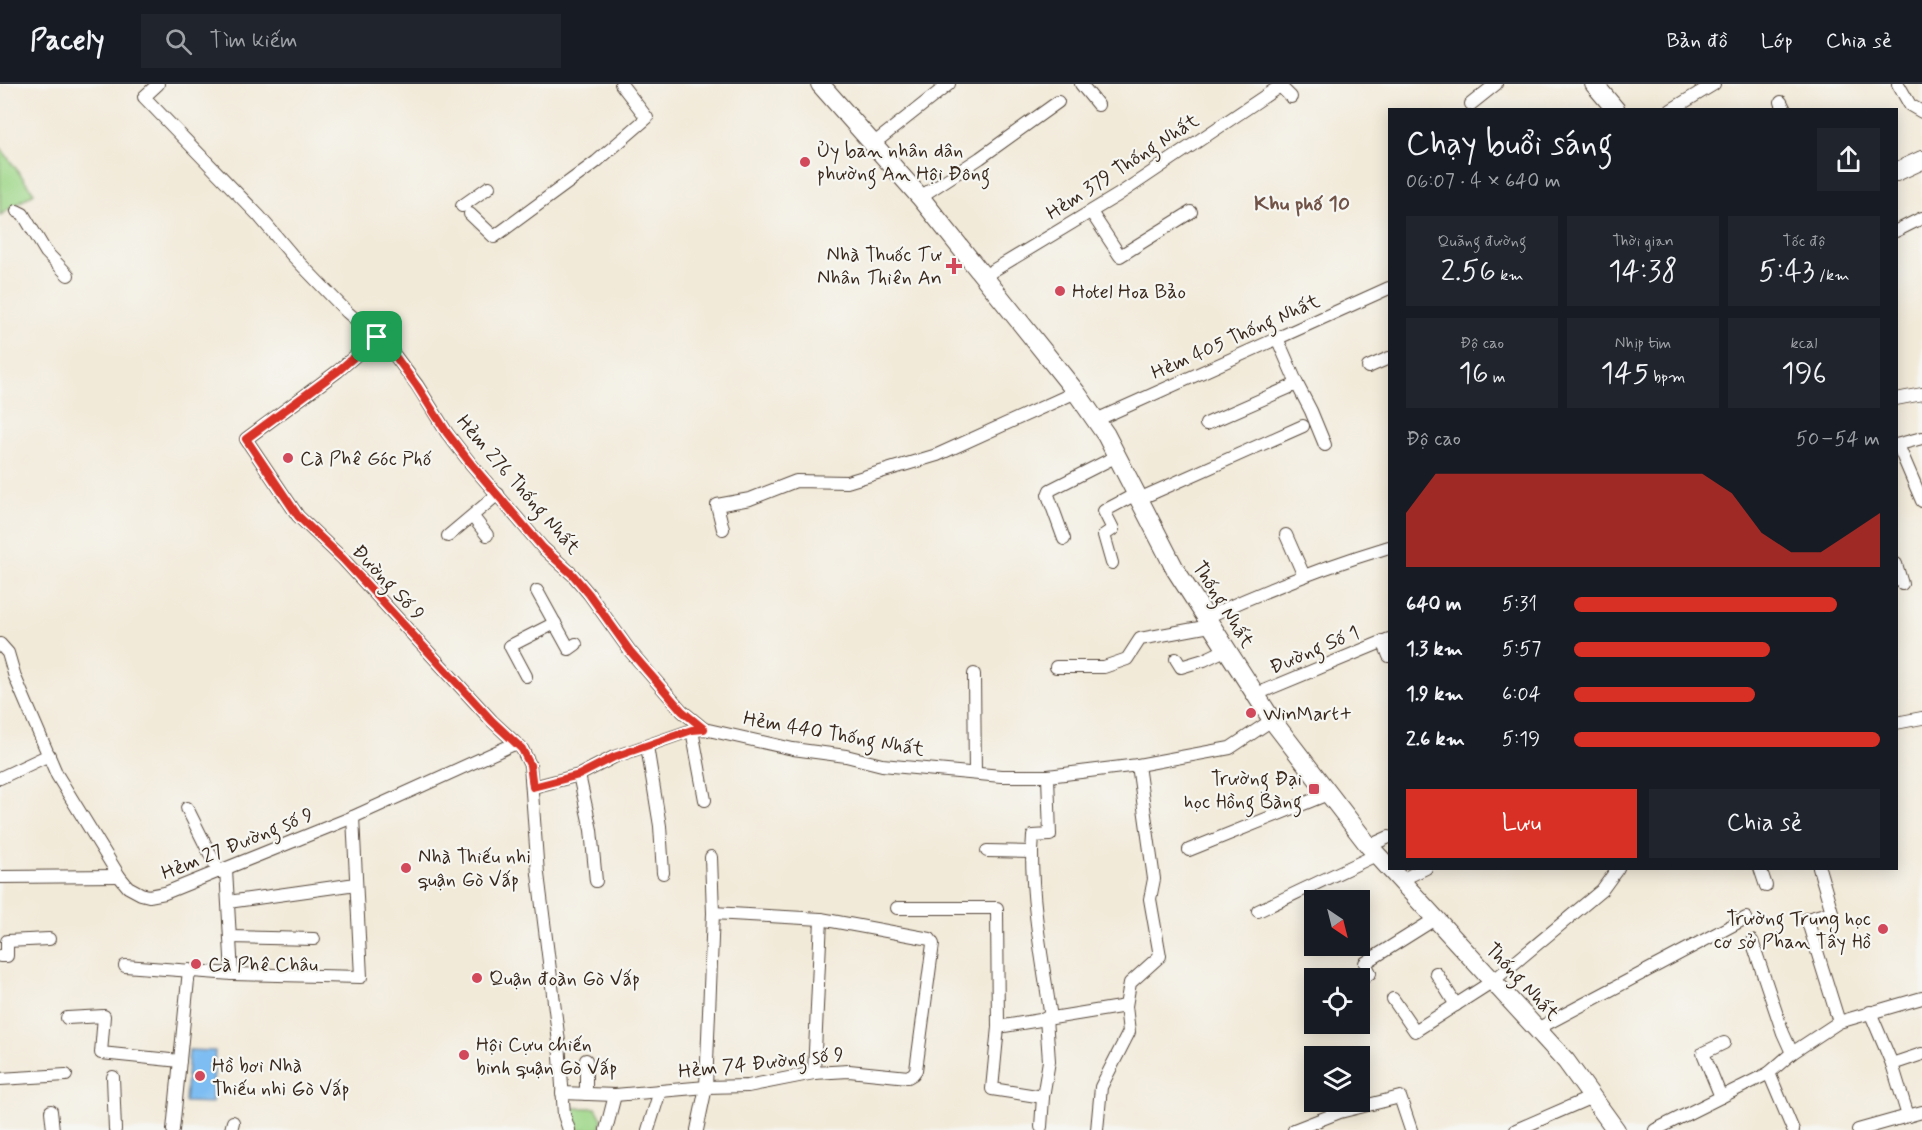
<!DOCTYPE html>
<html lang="vi">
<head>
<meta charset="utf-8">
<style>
	body { margin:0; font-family:Mynerve,sans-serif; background:#20242c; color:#f1f3f6; height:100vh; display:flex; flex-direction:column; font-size:22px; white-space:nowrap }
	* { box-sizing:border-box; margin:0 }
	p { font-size:20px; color:#9ea1a6 }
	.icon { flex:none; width:33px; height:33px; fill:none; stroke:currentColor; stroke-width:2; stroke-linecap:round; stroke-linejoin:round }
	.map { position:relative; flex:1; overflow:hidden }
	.side { position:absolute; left:1388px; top:24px; width:510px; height:762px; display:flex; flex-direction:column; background:#171b24; border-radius:0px; box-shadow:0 3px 15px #0003 }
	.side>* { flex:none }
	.needle { width:39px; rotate:145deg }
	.tools { position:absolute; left:1304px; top:806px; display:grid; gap:12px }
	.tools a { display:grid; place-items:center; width:66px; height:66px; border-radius:0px; background:#171b24; box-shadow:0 3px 15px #0003; font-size:30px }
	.pin { position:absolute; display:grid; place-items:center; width:51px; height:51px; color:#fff; margin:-26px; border-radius:12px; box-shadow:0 3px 9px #0006 }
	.round { display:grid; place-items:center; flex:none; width:63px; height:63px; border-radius:0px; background:#20242c }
	.summary { display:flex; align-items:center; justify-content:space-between; height:102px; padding:0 18px }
	h1 { font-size:33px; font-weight:600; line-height:45px }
	.stats { display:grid; grid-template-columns:repeat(3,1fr); gap:9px; height:102px; padding:6px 18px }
	.stats div { display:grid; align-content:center; border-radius:0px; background:#20242c; text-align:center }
	.stats b { font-size:30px; font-weight:600 }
	.stats small { font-size:16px; font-weight:400 }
	.stats p { font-size:16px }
	.chart { height:168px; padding:12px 18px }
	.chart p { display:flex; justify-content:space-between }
	.chart svg { width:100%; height:108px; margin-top:6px; fill:#d93025; opacity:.7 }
	.action { display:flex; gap:12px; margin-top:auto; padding:12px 18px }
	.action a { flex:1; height:69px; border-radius:0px; background:#d93025; color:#fff; font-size:24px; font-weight:600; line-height:69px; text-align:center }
	.action a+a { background:#20242c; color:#f1f3f6 }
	ul { padding:0 18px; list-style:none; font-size:20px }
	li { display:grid; grid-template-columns:96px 72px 1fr; align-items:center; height:45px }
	li i { height:15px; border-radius:8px; background:#d93025 }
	header { display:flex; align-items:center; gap:36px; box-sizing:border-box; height:84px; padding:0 30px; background:#171b24; border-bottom:2px solid #363941 }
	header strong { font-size:28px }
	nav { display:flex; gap:33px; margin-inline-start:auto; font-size:21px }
	.search { width:420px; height:54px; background:#20242c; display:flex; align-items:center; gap:15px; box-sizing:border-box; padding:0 21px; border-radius:0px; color:#9ea1a6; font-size:22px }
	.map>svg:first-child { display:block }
	.green { fill:#9fd789; stroke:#6d8054; stroke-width:1.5 }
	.water { fill:#7dbdf2; stroke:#5c7488; stroke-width:1.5 }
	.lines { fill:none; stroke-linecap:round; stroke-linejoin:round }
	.street-casing { stroke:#56473a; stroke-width:14 }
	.secondary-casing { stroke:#56473a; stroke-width:20 }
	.street { stroke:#fff; stroke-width:12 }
	.secondary { stroke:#fff; stroke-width:18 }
	.route-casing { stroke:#fff; stroke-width:12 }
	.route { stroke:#d93025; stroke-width:8 }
	.poi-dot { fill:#d1495b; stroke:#f6f6f2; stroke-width:2 }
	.labels { text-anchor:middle; stroke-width:4.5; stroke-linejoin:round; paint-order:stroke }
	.poi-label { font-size:20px; fill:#3b2a1e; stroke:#f6f6f2; text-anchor:start }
	.street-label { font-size:20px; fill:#3b2a1e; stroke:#f6f6f2 }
	.neighbourhood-label { font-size:21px; font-weight:bold; fill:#705246; stroke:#f6f6f2 }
</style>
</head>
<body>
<header>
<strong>Pacely</strong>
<div class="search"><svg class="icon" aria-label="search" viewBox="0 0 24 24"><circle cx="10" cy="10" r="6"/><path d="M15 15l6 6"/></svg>Tìm kiếm</div>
<nav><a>Bản đồ</a><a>Lớp</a><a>Chia sẻ</a></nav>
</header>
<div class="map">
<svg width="1922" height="1046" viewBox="0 0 1922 1046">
	<rect width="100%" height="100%" fill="#f6f6f2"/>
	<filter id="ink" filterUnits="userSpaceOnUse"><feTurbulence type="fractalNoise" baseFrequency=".0167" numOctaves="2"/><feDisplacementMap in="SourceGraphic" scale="12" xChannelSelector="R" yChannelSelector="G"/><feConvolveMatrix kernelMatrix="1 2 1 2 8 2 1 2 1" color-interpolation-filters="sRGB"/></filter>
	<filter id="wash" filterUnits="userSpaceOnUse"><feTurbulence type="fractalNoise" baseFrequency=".008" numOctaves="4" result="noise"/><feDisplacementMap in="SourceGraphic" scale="24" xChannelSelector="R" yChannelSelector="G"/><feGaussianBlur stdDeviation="1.35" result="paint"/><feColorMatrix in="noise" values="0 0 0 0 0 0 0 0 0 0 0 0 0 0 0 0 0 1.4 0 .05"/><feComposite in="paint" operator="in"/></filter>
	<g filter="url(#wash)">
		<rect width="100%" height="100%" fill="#f2ead9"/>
		<g class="green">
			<polygon points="0,63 34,109 0,131"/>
			<polygon points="574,1024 596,1024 602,1035 599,1046 573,1046 569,1028"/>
		</g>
		<polygon class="water" points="189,966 215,967 212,1019 185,1018"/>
	</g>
	<g filter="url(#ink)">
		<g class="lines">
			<g class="street-casing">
				<g id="street">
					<polyline points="158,0 144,13 259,132 292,171 347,228 390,265 417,301 447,349 471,380 543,464 573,491 589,510 630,567 682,627 704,645"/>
					<polyline points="1081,0 1098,21"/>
					<polyline points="1278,0 1291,13"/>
					<polyline points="1898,0 1910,21 1922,28"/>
					<polyline points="1781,18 1785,26"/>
					<polyline points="1471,20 1496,0"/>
					<polyline points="1671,26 1714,0"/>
					<polyline points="873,60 949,0"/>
					<polyline points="920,113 980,74 1058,18"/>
					<polyline points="462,122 489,103"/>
					<polyline points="17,127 23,130 46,168 68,191"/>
					<polyline points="1091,128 1120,172 1191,128"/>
					<polyline points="470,130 494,153 596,78 647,34 621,0"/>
					<polyline points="1896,147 1922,134"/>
					<polyline points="984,192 1118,111 1280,2"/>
					<polyline points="377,253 338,287 246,355 298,432 343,475 492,637 522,665 530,681 538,790 559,958 564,1031 569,1046"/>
					<polyline points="1368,283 1389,274"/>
					<polyline points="1297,300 1311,327 1325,361"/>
					<polyline points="1896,315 1922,310"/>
					<polyline points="1096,336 1389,204"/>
					<polyline points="1206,340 1297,300 1277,254"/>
					<polyline points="1896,361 1922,354"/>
					<polyline points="1898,361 1922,417"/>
					<polyline points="1139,415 1303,342"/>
					<polyline points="473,433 487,451"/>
					<polyline points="723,445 717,421 750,415 796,397 847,398 937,371 1076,308"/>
					<polyline points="1286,451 1304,492"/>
					<polyline points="448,452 498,410"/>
					<polyline points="1064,455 1048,411 1050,406 1117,372"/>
					<polyline points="1112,479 1104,451 1113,445 1104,427 1136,410"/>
					<polyline points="1896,480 1902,500"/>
					<polyline points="537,507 569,565 576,560"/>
					<path d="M1205 534C1265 506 1326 482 1389 463"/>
					<polyline points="1383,557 1389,572"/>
					<polyline points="0,560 8,569 15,593 57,691 119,792 128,803 141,810 149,812 165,809 353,733 514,660"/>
					<polyline points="1176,575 1181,583 1204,576 1225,566"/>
					<polyline points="1056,583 1104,583 1127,575 1140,555 1210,542"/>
					<polyline points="974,590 975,689"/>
					<polyline points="526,592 510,562 555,539"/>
					<polyline points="1254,611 1389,555"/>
					<polyline points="1896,639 1922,634"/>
					<polyline points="692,646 705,716"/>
					<polyline points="647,662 660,742 663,789"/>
					<polyline points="579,691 591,746 596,797"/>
					<polyline points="0,694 49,671"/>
					<polyline points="533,703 579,691 614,673 692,646 704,645 793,665 846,672 882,681 1001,692 1048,692 1138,681 1230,664 1272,636"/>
					<polyline points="187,724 219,788"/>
					<polyline points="1369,762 1389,753"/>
					<polyline points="1189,766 1328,710"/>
					<polyline points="987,767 1032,768 1033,752 1050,751 1048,692"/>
					<path d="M1032 768C1032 824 1043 879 1051 934"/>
					<polyline points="1760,784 1766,802"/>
					<polyline points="1819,784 1832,828 1807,835 1839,938"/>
					<polyline points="226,785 232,890"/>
					<polyline points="0,793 119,792"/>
					<polyline points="1399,797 1426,784"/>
					<polyline points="228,818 356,800"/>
					<polyline points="897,824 997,824 998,943 992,1005 1043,1013"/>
					<polyline points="1258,827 1376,771"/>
					<polyline points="230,853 314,855"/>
					<polyline points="1752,857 1783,949 1792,969"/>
					<polyline points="0,872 7,872 7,857 49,855"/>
					<polyline points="125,882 232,890 361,893 353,733"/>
					<polyline points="1436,889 1456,921"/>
					<polyline points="1359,897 1370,889 1365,879 1435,835"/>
					<polyline points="1393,915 1415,947 1493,897 1602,806 1618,784"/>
					<polyline points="1870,928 1892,980 1908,1032"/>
					<polyline points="67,934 104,932 101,969 180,977"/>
					<polyline points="998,943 1126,922"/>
					<polyline points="1537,945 1746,834"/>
					<polyline points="1892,980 1922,970"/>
					<polyline points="814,989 821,835"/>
					<polyline points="1769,989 1793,1046"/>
					<polyline points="113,993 115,1046"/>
					<polyline points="0,995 66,991"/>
					<polyline points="562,1009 615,1011 606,1046"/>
					<polyline points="586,1010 586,976"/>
					<polyline points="615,1011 706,1003 748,1002 814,989 849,987 908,993 913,990 916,986 933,860 930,855 821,835 713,829"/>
					<polyline points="1721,1013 1703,969 1724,959"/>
					<polyline points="51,1027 53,1046"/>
					<polyline points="1041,1043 1043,1013 1049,977 1046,934"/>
					<polyline points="173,1046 189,886"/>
					<polyline points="231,1046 233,1038"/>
					<polyline points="648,1046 660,1007"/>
					<polyline points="697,1046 706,1003 713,829 711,773"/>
					<polyline points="1097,1046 1101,1003 1129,948 1126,922 1130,899 1160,872 1150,815 1154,795 1138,681"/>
					<polyline points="1294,1046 1340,1028 1400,1013 1411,1046"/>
					<polyline points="1516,1046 1592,1013"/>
					<polyline points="1655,1046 1769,989 1792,969 1839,938 1922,914"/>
					<polyline points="1858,1046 1922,1028"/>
				</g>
			</g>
			<g class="secondary-casing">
				<g id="secondary">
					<polyline points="820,0 920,113 1076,308 1106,351 1175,485 1272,636 1369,762 1566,977 1616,1046"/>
					<polyline points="1594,0 1616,26"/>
					<polyline points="1896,88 1922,76"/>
				</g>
			</g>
			<use href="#street" class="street"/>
			<use href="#secondary" class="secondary"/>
		</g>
	</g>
	<g class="lines" filter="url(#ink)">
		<g class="route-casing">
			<polygon id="route" points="377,253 390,265 417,302 447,349 471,380 543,464 573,491 589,510 630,567 682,627 704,645 692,646 614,673 579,691 533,703 530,681 522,665 492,637 343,475 298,432 246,355 338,287"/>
		</g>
		<use href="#route" class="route"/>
	</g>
	<g class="poi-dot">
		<circle cx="805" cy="78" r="6"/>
		<path d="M951 173h6v6h6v6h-6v6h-6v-6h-6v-6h6z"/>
		<circle cx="1060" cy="207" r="6"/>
		<circle cx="288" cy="374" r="6"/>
		<circle cx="1251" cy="629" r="6"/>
		<rect x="1308" y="699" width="12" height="12" rx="3"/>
		<circle cx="406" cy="784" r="6"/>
		<circle cx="1883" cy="845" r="6"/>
		<circle cx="196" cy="880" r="6"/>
		<circle cx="477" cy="894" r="6"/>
		<circle cx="464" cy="971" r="6"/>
		<circle cx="200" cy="992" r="6"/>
	</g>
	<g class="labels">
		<g class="poi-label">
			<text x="817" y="73">Ủy ban nhân dân<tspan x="817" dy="23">phường An Hội Đông</tspan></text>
			<text x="942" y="177" text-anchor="end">Nhà Thuốc Tư<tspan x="942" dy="23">Nhân Thiên An</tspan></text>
			<text x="1072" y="214">Hotel Hoa Bảo</text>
			<text x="300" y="381">Cà Phê Góc Phố</text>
			<text x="1263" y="636">WinMart+</text>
			<text x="1302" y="701" text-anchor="end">Trường Đại<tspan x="1302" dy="23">học Hồng Bàng</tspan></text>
			<text x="418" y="779">Nhà Thiếu nhi<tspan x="418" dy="23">quận Gò Vấp</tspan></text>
			<text x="1871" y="841" text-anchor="end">Trường Trung học<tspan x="1871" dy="23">cơ sở Phan Tây Hồ</tspan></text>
			<text x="208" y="887">Cà Phê Châu</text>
			<text x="489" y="901">Quận đoàn Gò Vấp</text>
			<text x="476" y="967">Hội Cựu chiến<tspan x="476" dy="23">binh quận Gò Vấp</tspan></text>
			<text x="212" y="988">Hồ bơi Nhà<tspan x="212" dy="23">Thiếu nhi Gò Vấp</tspan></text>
		</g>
		<g class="street-label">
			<text transform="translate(1122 82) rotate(-33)" y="7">Hẻm 379 Thống Nhất</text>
			<text transform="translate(1235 252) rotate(-24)" y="7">Hẻm 405 Thống Nhất</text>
			<text transform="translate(519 400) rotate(49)" y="7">Hẻm 276 Thống Nhất</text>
			<text transform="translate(389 498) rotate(47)" y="7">Đường Số 9</text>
			<text transform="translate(1224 520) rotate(58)" y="7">Thống Nhất</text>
			<text transform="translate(1314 565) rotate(-23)" y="7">Đường Số 1</text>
			<text transform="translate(834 649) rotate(10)" y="7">Hẻm 440 Thống Nhất</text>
			<text transform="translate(237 759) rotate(-22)" y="7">Hẻm 27 Đường số 9</text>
			<text transform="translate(1523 897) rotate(47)" y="7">Thống Nhất</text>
			<text transform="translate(761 978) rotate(-6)" y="7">Hẻm 74 Đường số 9</text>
		</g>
		<g class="neighbourhood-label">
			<text x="1302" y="126">Khu phố 10</text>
		</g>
	</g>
</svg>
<div class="tools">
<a><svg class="needle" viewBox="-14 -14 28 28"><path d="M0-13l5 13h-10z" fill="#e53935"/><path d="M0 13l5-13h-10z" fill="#9ea1a6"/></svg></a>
<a><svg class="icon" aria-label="locate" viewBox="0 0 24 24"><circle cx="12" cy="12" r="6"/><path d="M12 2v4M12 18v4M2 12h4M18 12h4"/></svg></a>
<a><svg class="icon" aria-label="layers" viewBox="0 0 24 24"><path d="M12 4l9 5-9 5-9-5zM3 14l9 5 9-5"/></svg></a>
</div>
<div class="pin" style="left:377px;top:253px;background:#1e9e55"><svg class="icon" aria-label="arrive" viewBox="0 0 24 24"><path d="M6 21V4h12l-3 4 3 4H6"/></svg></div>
<section class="side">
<div class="summary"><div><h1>Chạy buổi sáng</h1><p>06:07 · 4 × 640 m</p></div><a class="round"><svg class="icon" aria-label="share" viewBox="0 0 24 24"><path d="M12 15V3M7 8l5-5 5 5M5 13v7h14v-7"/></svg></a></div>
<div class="stats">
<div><p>Quãng đường</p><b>2.56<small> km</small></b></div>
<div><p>Thời gian</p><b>14:38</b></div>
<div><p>Tốc độ</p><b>5:43<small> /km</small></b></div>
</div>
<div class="stats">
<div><p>Độ cao</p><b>16<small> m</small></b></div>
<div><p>Nhịp tim</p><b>145<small> bpm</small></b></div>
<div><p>kcal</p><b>196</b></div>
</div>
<div class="chart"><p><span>Độ cao</span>50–54 m</p>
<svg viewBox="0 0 160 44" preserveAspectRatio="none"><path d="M0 44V22L10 6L20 6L30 6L40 6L50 6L60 6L70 6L80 6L90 6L100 6L110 14L120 30L130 38L140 38L150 30L160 22V44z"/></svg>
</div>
<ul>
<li><b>640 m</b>5:31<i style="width:86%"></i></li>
<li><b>1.3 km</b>5:57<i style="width:64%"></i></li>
<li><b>1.9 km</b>6:04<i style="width:59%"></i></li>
<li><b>2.6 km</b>5:19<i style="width:100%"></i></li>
</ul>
<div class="action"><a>Lưu</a><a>Chia sẻ</a></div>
</section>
</div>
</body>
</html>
